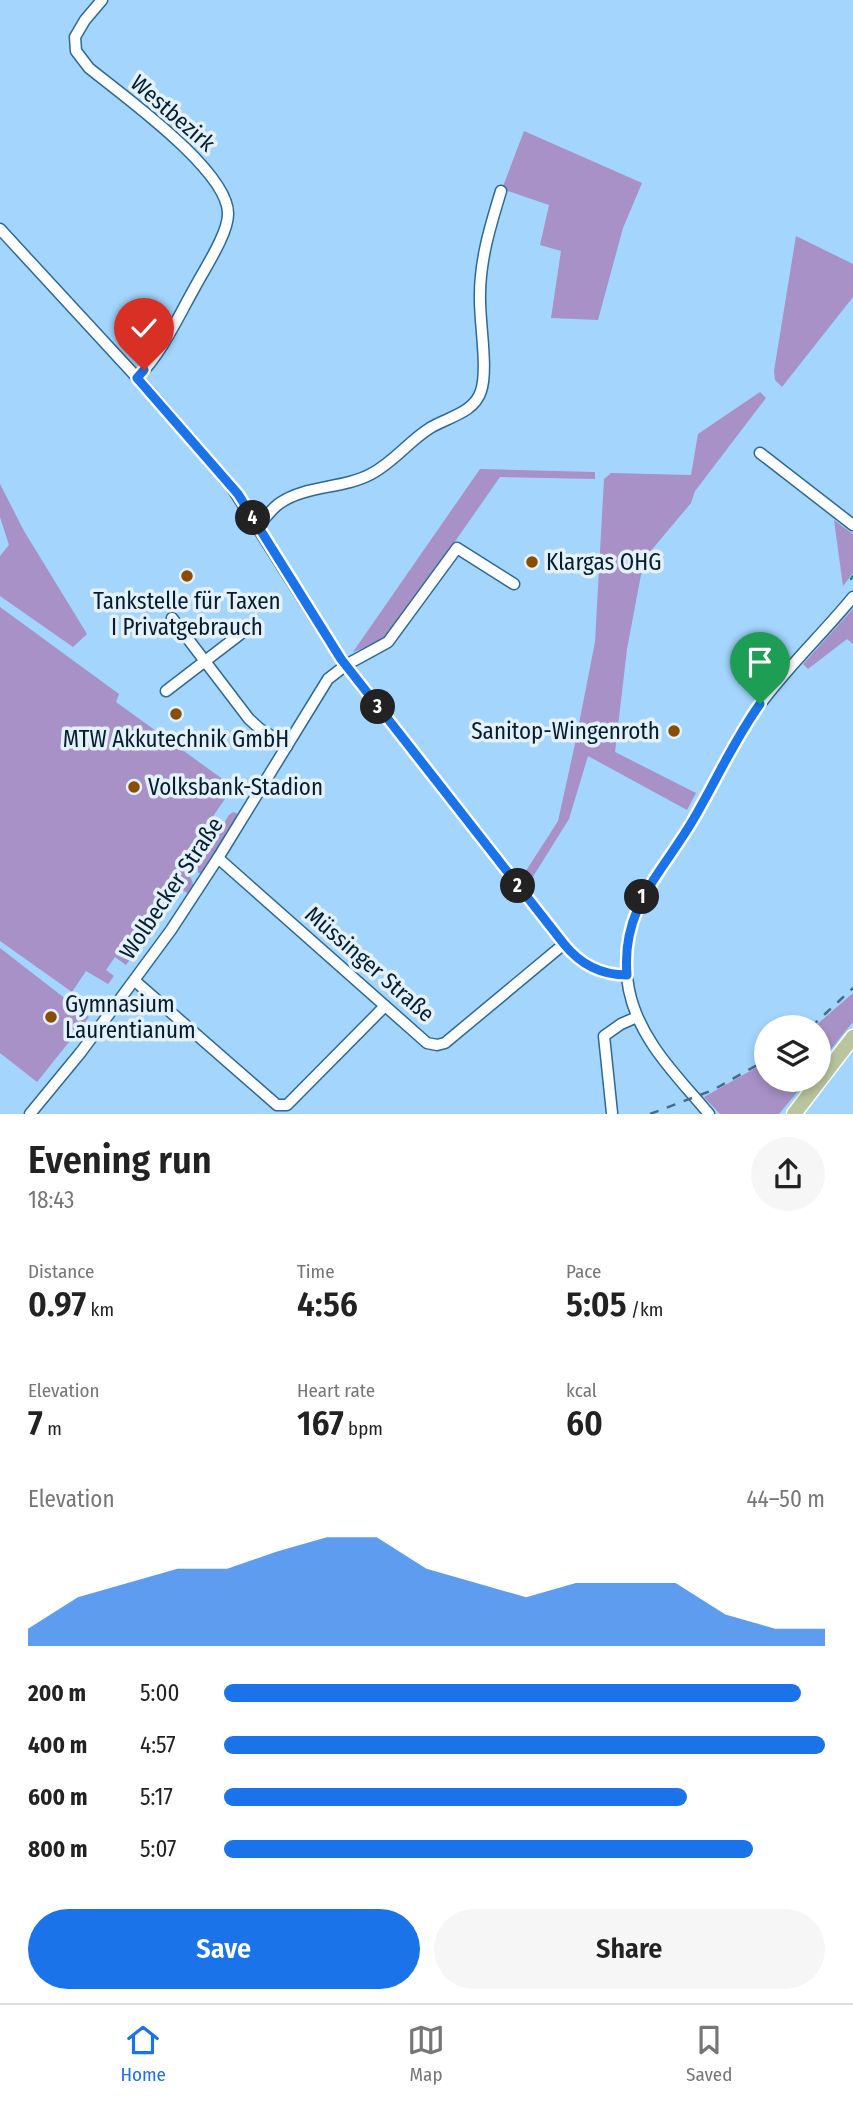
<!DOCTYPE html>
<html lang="en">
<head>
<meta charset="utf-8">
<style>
	body { margin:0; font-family:"Fira Sans Condensed",sans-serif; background:#f6f6f6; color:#222; height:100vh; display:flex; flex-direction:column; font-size:26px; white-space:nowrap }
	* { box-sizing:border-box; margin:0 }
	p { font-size:23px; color:#767676 }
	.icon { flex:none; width:38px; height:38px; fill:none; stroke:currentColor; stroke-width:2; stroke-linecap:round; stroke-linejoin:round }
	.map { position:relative; height:1114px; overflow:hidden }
	.sheet { display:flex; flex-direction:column; background:#fff; flex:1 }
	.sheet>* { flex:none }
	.controls { position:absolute; left:754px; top:1015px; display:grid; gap:14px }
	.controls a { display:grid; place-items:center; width:77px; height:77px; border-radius:50%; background:#fff; box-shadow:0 4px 10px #0003; font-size:35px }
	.pin { position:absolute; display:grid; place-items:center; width:60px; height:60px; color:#fff; margin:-72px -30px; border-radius:50% 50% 50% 0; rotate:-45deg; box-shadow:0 0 7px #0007 }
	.pin .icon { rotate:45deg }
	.km { position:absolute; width:35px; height:35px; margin:-18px; border-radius:50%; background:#222; color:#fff; font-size:19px; line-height:35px; text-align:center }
	.round { display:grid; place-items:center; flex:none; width:74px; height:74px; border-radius:37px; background:#f6f6f6 }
	.overview { display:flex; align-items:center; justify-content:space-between; height:119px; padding:0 28px }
	h1 { font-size:38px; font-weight:600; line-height:52px }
	.figures { display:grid; grid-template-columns:repeat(3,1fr); gap:10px; height:119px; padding:7px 28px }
	.figures div { display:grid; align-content:center }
	.figures b { font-size:35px; font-weight:600 }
	.figures small { font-size:19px; font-weight:400 }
	.figures p { font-size:19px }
	.chart { height:196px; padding:14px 28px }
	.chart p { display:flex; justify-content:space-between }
	.chart svg { width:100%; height:126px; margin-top:7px; fill:#1a73e8; opacity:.7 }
	.cta { display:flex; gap:14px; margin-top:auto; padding:14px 28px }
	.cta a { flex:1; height:80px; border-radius:42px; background:#1a73e8; color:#fff; font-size:28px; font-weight:600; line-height:80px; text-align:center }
	.cta a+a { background:#f6f6f6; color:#222 }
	ul { padding:0 28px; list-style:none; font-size:23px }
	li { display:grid; grid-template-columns:112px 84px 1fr; align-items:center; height:52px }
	li i { height:18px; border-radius:9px; background:#1a73e8 }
	.dock { display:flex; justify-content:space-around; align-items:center; height:98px; border-top:2px solid #e0e0e0; background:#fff; font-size:19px; color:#767676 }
	.dock a { display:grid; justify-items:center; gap:4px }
	.dock .selected { color:#1a73e8 }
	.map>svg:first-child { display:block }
	.green { fill:#a791c7 }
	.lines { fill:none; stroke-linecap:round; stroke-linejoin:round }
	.stream { stroke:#178c7f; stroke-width:2.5 }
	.minor-casing { stroke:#2c6996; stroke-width:13 }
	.major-casing { stroke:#fff; stroke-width:17 }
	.minor { stroke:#fff; stroke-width:10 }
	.major { stroke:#b9c69d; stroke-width:14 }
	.rail { stroke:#476b86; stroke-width:2.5; stroke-dasharray:9 9; stroke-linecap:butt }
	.route-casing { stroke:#fff; stroke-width:14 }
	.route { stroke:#1a73e8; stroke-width:9 }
	.poi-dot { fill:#884e03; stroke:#e4f1fb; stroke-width:2.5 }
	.labels { text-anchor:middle; stroke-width:7; stroke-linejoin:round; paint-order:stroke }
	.street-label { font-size:23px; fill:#041e30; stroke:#e4f1fb }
	.poi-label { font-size:23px; fill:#041e30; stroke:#e4f1fb; text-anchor:start }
</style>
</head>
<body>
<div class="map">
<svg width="853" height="1114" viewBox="0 0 853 1114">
	<rect width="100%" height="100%" fill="#a3d5fd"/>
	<g class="green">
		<polygon points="524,131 642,183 623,228 598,320 551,318 561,251 540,245 549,205 502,189"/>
		<polygon points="796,236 853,264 853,297 782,387 775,380 774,371"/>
		<polygon points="760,392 766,398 695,491 691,503 644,559 627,649 615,752 696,793 687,810 588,756 569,819 529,883 522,877 558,821 575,744 595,642 604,479 611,473 691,475 698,434"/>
		<polygon points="480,469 595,472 595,479 500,477 412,603 383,640 353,652"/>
		<polygon points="0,484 24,531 87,634 73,647 0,596 0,556 9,545 0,517"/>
		<polygon points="834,520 853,534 853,573 843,586"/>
		<path d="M0 607 119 694 116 702 228 783 229 793 187 854 183 869C191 876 197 885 190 895L172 883 163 896 170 901 126 965 115 957 106 970 114 976 108 984 86 971 72 992 0 941Z"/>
		<polygon points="853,609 853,644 847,639 808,669 803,664"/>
		<polygon points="233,812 239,814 203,874 198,873 198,865 229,815"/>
		<polygon points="0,948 89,1017 37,1082 0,1053"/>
		<polygon points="853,993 853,1022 819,1064 819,1027 814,1027"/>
		<polygon points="766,1062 766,1080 807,1080 779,1114 720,1114 704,1097"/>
	</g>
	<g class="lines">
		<polyline class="stream" points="851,579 853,576"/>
		<g class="minor-casing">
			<g id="minor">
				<path d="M102 0 85 20 75 37 76 51 89 68C122 95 229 171 228 214 228 234 205 268 195 287 178 317 162 353 137 378"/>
				<path d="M0 229 142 383 231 486 341 659 568 949C584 966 603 975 627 975"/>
				<polyline points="760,453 853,525"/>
				<path d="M258 526C265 519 271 509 280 503 306 485 343 489 371 474 394 462 409 441 430 428 448 417 474 413 481 391 488 370 480 325 480 301 479 262 490 227 501 191"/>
				<polyline points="172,618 249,719 260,729 287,746"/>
				<polyline points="166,691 243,632"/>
				<polyline points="218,858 427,1043 437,1045 445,1043 564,944"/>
				<polyline points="135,981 277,1105 287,1105 385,1006"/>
				<polyline points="612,1113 604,1036 621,1024 637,1017"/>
				<polyline points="30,1114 81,1052 171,930 218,858 328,679 346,665 388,642 457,548 514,584"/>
				<path d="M709 1114C678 1077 639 1040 629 990 614 918 659 878 692 821 714 785 731 745 756 710 784 670 821 636 853 597"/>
			</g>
		</g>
		<g class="major-casing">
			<polyline id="major" points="794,1114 853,1037"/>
		</g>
		<use href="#minor" class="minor"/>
		<use href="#major" class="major"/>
		<g class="rail">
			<polyline points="811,1027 853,988"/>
			<polyline points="650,1114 713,1090 766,1060"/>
		</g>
	</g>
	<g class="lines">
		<g class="route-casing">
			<path id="route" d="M144 370 137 378 238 494 341 659 564 944C580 964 600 975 627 975 621 908 662 873 693 820 716 781 734 740 760 704"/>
		</g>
		<use href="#route" class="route"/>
	</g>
	<g class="poi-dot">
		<circle cx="532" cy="562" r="7"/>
		<circle cx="187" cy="576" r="7"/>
		<circle cx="176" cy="714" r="7"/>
		<circle cx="674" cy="731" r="7"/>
		<circle cx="134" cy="787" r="7"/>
		<circle cx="51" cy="1017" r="7"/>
	</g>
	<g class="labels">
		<g class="street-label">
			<text transform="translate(173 113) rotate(41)" y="8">Westbezirk</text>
			<text transform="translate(171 888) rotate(-56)" y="8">Wolbecker Straße</text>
			<text transform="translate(370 964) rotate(41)" y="8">Müssinger Straße</text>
		</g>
		<g class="poi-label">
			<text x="546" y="570">Klargas OHG</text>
			<text x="187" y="609" text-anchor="middle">Tankstelle für Taxen<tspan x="187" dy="26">I Privatgebrauch</tspan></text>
			<text x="660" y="739" text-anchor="end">Sanitop-Wingenroth</text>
			<text x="176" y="747" text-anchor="middle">MTW Akkutechnik GmbH</text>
			<text x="148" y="795">Volksbank-Stadion</text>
			<text x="65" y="1012">Gymnasium<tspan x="65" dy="26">Laurentianum</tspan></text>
		</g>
	</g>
</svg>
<div class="controls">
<a><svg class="icon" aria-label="layers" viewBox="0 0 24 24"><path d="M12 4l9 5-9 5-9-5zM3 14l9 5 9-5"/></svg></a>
</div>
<div class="pin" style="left:760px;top:704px;background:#1e9e55"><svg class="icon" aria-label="arrive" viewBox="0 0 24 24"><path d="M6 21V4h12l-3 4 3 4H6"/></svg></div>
<div class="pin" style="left:144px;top:370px;background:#d93025"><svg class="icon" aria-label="check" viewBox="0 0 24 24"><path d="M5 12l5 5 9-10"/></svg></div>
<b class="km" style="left:642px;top:897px">1</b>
<b class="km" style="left:518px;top:886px">2</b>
<b class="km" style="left:378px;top:707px">3</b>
<b class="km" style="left:253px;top:518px">4</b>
</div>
<section class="sheet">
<div class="overview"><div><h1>Evening run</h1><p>18:43</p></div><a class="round"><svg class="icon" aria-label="share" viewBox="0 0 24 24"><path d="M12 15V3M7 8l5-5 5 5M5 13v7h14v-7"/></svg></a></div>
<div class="figures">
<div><p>Distance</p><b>0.97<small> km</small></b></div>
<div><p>Time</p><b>4:56</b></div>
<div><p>Pace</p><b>5:05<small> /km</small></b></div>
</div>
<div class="figures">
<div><p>Elevation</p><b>7<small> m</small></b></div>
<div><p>Heart rate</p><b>167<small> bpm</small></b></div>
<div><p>kcal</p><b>60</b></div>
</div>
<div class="chart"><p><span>Elevation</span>44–50 m</p>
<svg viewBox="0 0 160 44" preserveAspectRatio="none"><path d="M0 44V38L10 27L20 22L30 17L40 17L50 11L60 6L70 6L80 17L90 22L100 27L110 22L120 22L130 22L140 33L150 38L160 38V44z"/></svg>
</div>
<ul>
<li><b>200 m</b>5:00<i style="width:96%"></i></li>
<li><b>400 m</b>4:57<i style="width:100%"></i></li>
<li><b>600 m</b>5:17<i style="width:77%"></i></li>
<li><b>800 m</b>5:07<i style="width:88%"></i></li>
</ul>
<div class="cta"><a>Save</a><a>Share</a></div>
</section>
<nav class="dock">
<a class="selected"><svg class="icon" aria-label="home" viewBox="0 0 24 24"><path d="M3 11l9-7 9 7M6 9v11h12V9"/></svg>Home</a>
<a><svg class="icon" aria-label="map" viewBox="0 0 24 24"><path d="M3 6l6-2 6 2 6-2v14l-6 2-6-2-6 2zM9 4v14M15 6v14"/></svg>Map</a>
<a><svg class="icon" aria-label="saved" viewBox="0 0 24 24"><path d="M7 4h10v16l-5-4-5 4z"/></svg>Saved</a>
</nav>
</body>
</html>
